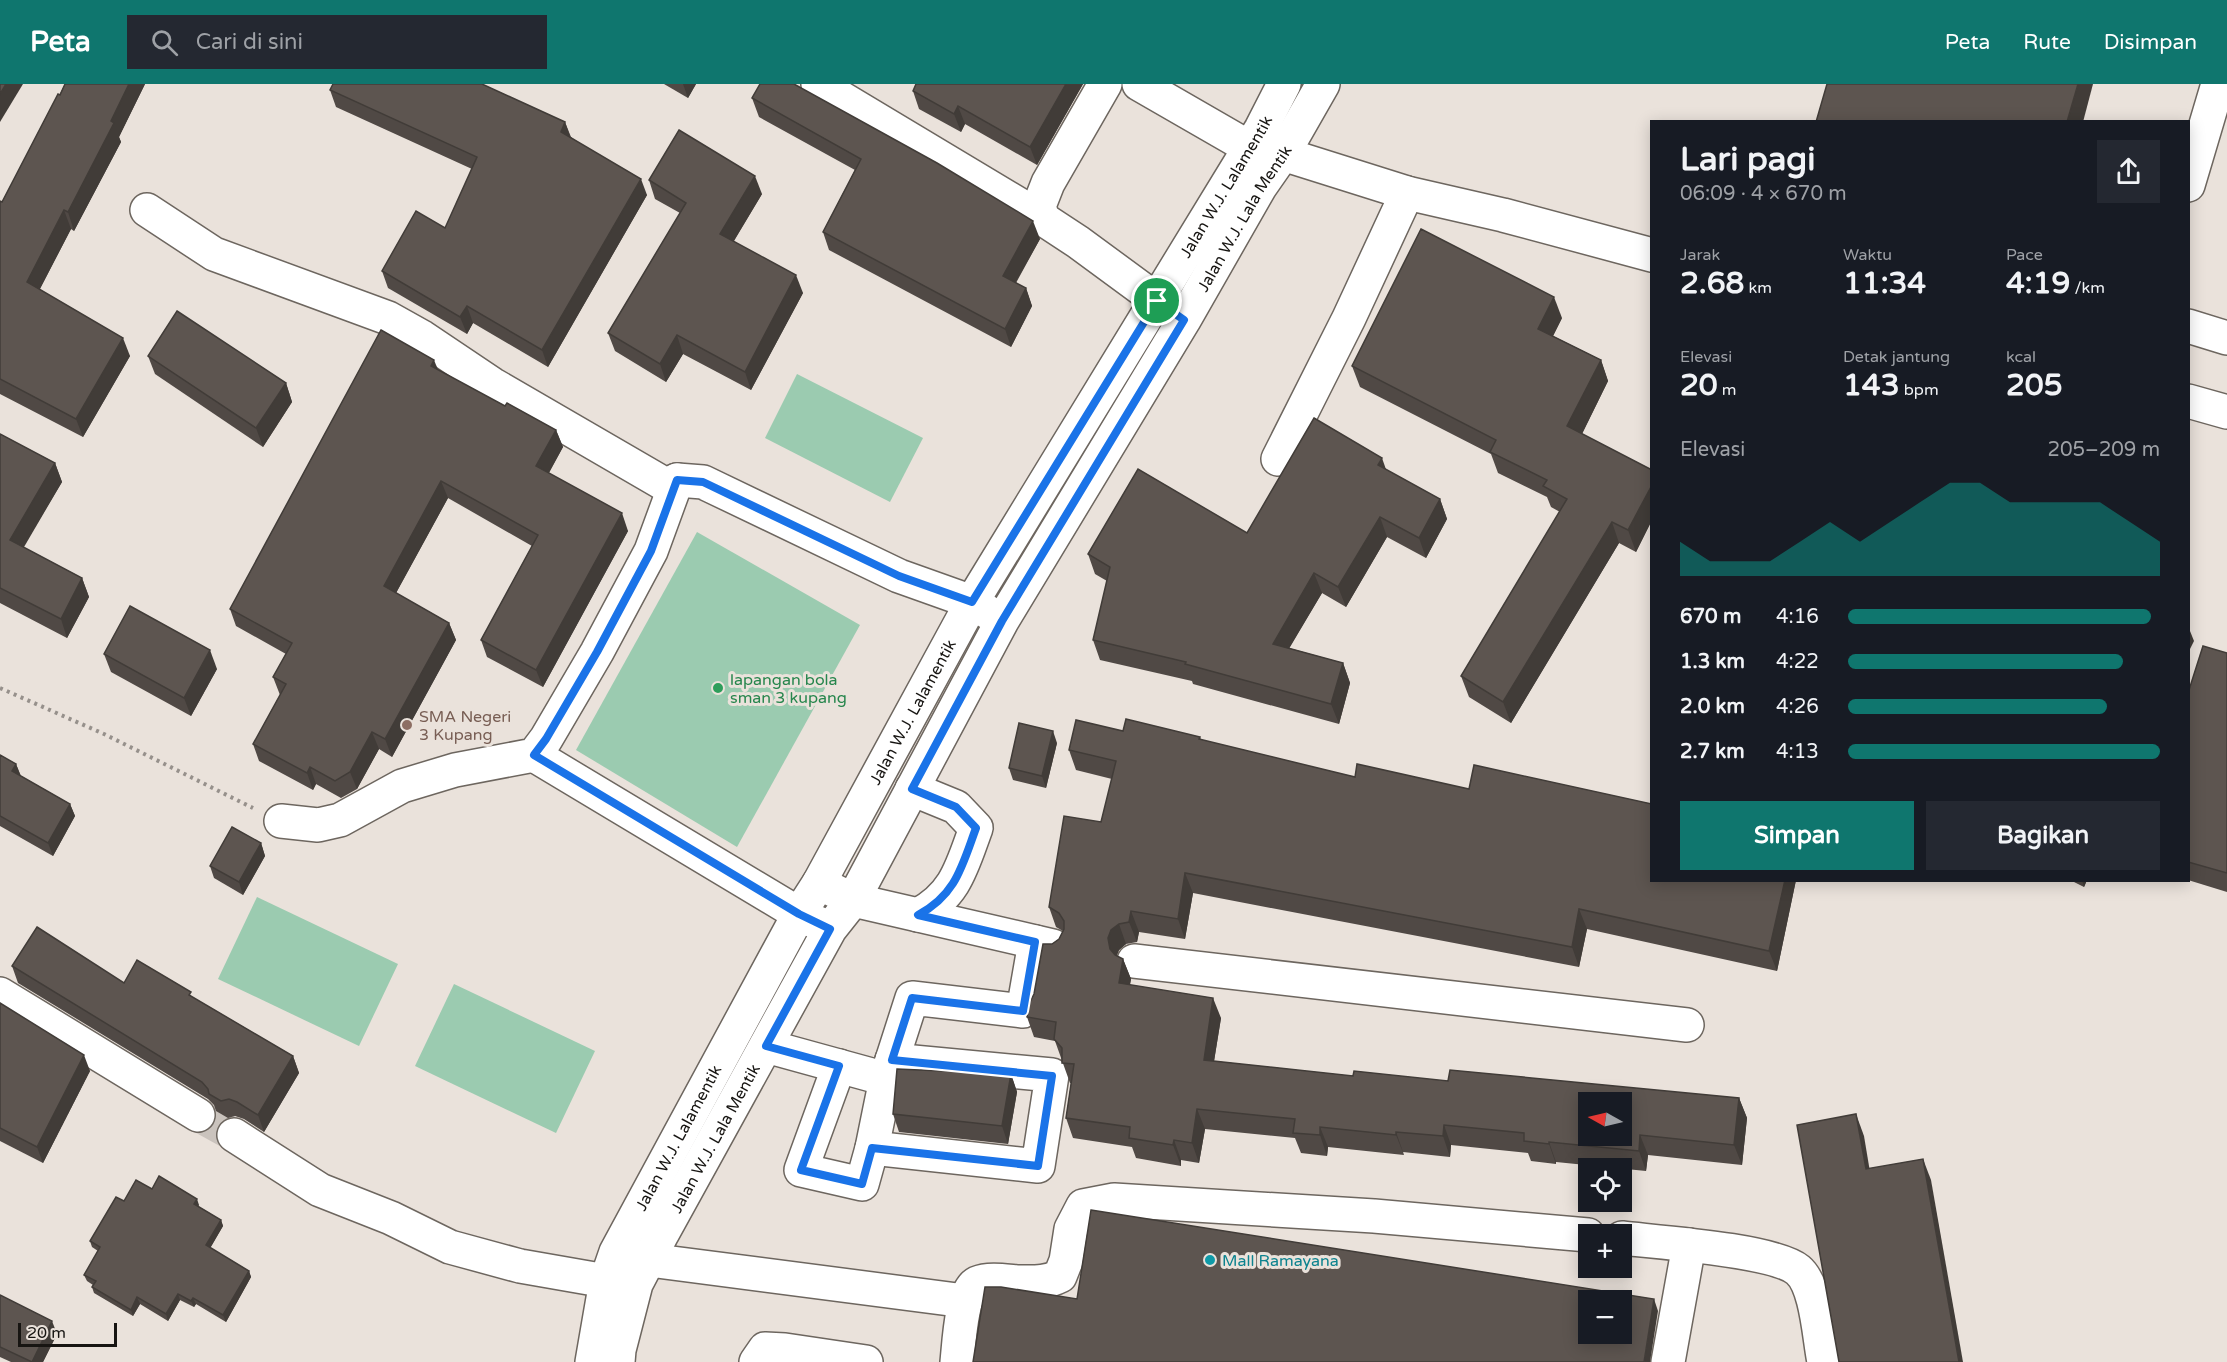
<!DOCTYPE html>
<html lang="id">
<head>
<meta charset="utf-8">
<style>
	body { margin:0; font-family:"Varela Round",sans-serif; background:#242831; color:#f1f3f6; height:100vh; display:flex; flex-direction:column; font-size:22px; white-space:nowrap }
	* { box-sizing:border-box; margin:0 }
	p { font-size:20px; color:#9ea1a6 }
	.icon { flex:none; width:33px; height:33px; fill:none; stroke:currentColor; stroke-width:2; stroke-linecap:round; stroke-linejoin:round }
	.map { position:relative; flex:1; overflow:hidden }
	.details { position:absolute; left:1650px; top:36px; width:540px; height:762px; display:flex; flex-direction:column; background:#171b24; border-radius:0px; box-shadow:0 3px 15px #0003 }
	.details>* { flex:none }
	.needle { width:39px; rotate:278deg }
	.buttons { position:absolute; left:1578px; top:1008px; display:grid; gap:12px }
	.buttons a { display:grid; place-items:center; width:54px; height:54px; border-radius:0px; background:#171b24; box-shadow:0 3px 15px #0003; font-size:30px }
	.scale { position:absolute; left:18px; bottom:15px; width:99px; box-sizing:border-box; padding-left:6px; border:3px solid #171512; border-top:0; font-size:16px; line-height:21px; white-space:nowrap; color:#171512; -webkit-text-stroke:4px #eae2db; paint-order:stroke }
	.pin { position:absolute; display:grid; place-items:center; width:51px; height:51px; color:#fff; margin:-26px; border:3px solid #fff; border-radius:50%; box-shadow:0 2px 6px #0007 }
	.round { display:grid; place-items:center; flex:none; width:63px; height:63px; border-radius:0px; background:#242831 }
	.head { display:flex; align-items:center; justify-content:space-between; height:102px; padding:0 30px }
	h1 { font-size:33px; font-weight:800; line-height:45px }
	.stats { display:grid; grid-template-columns:repeat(3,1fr); gap:9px; height:102px; padding:6px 30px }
	.stats div { display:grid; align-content:center }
	.stats b { font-size:30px; font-weight:800 }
	.stats small { font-size:16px; font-weight:400 }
	.stats p { font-size:16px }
	.chart { height:168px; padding:12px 30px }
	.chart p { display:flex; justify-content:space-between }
	.chart svg { width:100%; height:108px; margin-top:6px; fill:#0f766e; opacity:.7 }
	.action { display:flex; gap:12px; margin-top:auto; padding:12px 30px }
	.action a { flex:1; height:69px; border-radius:0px; background:#0f766e; color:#fff; font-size:24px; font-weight:800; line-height:69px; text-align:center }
	.action a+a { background:#242831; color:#f1f3f6 }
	ul { padding:0 30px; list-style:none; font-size:20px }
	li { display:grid; grid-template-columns:96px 72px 1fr; align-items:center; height:45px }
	li i { height:15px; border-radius:8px; background:#0f766e }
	header { display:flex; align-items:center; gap:36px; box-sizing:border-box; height:84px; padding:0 30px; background:#0f766e; color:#fff }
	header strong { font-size:28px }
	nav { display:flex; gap:33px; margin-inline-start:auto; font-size:21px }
	.search { width:420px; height:54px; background:#242831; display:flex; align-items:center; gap:15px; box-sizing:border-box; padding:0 21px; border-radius:0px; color:#9ea1a6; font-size:22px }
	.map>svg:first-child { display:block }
	.green { fill:#9bcbb0 }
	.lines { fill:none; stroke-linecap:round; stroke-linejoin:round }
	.minor-tunnel { stroke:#cac3bd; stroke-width:33; stroke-dasharray:33 16; stroke-linecap:butt }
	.minor-casing { stroke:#6d665f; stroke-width:36 }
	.major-casing { stroke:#6d665f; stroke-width:36 }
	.path { stroke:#96908b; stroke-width:4; stroke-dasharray:3 4.5; stroke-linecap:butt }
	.minor { stroke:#fff; stroke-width:33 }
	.major { stroke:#fff; stroke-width:33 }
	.wall { fill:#504945 }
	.shaded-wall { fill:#413c38 }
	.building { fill:#5d5550; stroke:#413c38; stroke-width:1.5; fill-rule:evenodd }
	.route-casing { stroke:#fff; stroke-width:12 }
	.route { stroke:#1a73e8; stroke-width:8 }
	.leisure-dot { fill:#2e9e5b; stroke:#eae2db; stroke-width:2 }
	.education-dot { fill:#8d6e63; stroke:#eae2db; stroke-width:2 }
	.culture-dot { fill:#0f9aa8; stroke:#eae2db; stroke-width:2 }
	.labels { text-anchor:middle; stroke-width:6; stroke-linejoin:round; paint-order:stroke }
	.street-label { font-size:16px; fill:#171512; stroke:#eae2db }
	.leisure-label { font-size:16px; fill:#27864d; stroke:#eae2db; text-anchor:start }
	.education-label { font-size:16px; fill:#785e54; stroke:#eae2db; text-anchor:start }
	.culture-label { font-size:16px; fill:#0d838f; stroke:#eae2db; text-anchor:start }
</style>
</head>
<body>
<header>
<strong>Peta</strong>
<div class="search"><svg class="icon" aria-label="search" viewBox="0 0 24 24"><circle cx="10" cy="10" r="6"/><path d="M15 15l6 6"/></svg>Cari di sini</div>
<nav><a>Peta</a><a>Rute</a><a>Disimpan</a></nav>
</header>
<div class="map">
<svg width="2227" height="1278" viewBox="0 0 2227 1278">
	<rect width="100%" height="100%" fill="#eae2db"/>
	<g class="green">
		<polygon points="797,290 923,354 890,418 765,354"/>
		<polygon points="697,448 860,541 737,763 576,666"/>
		<polygon points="257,813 398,880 359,962 218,895"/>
		<polygon points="454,900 595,967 556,1049 415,982"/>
	</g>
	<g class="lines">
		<polyline class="minor-tunnel" points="198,1031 234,1051"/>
		<g class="minor-casing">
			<g id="minor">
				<polyline points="818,0 1043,135"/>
				<polyline points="1105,0 1048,99 1039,122 1043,135 1078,158 1180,233"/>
				<polyline points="1139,0 1238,57 1248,65"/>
				<polyline points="1264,49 1283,70 1407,109 1503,131 1652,171"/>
				<polyline points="2188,101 2218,0"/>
				<polyline points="147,126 214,170 388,234 422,253 492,300 666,401 677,396 703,398 899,492 972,518 997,534"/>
				<polyline points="2188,242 2227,254"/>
				<polyline points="2188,317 2227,328"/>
				<polyline points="1278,375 1349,234 1407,109"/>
				<polyline points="534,671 799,830 824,842"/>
				<path d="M912 705 956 723 976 744C962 782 956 811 918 831"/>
				<polyline points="281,737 318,741 340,736 402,702 455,686 534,671 546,655 597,568 651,467 677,396"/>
				<polyline points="819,799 853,816 1053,862"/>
				<polyline points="1134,877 1687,941"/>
				<polyline points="0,910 198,1031"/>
				<polyline points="766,962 886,995 912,914 1023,927 1035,858"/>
				<polyline points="839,982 801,1086 862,1100 872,1064 886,995"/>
				<polyline points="234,1051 320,1106 391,1134 450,1163 520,1182 606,1197 635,1200"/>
				<polyline points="872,1064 1038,1082 1052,991 892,976"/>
				<path d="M1622 1154C1656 1158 1774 1166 1798 1186 1817 1202 1819 1254 1824 1278"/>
				<polyline points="621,1169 649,1176 965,1217"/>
				<polyline points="756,1278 765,1265 785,1266 866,1278"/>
				<path d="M957 1278C959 1260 961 1207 977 1199 989 1194 1006 1197 1019 1198 1034 1198 1046 1199 1060 1192L1066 1177 1071 1145 1083 1122 1114 1116 1374 1132 1588 1151"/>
				<polyline points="1668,1278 1689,1161"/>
			</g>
		</g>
		<g class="major-casing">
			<g id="major">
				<path id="s1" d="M592 1278 606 1197 616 1168 799 830 819 799 972 518 1261 45 1284 0"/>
				<path id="s2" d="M618 1278 619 1266 636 1200 662 1150 830 845 853 816 1002 537 1184 236 1260 103 1283 70 1323 0"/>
			</g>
		</g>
		<polyline class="path" points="0,604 104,650 253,724"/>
		<use href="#minor" class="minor"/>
		<use href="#major" class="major"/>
	</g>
	<g class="wall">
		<polygon points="65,0 145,0 119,53 121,58 74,147 71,145 40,205 130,272 83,353 0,310 0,117 2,118"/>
		<polygon points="664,0 696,0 688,14"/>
		<polygon points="916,0 1083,0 1037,81 965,40 961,48 919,25 913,7"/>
		<polygon points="484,1 565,38 571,53 647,111 548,283 473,239 467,250 388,204 382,187 445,144 472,85 336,23 330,6"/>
		<polygon points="752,14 1040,155 1016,199 1026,204 1032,222 1011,263 829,166 823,148 855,86 759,33"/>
		<polygon points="649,96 762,110 734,157 803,209 751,306 683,270 666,298 615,267 608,249 680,129 655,115"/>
		<polygon points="1562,234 1553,252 1601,276 1608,297 1582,350 1652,386 1652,436 1636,468 1619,459 1511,639 1469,613 1461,592 1560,428 1551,423 1547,413 1498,389 1491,370 1360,303 1352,282"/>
		<polygon points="148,272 286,299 292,318 263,363 155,290"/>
		<polygon points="438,286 505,322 556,346 563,363 549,389 628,447 543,603 487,573 481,556 532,462 448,414 396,509 449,539 456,556 392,673 379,665 357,705 341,714 316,700 313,706 259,677 253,660 280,611 273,593 286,570 236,542 230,525"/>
		<polygon points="0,350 55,379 62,398 23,463 82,494 89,513 67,554 0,519"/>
		<polygon points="1386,386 1440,415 1447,435 1426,474 1387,453 1346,523 1322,509 1289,564 1343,579 1350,599 1339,640 1193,600 1192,597 1100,576 1093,556 1107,497 1095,490 1088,470 1247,449"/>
		<polygon points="2227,569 2227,808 2188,796 2188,609"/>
		<polygon points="104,570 217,585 191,632 111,588"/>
		<polygon points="1123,647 1200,653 1201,656 1355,693 1796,796 1777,887 1587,845 1579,883 1193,809 1185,855 1139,848 1137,858 1126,860 1119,866 1116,872 1123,875 1131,895 1130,901 1221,934 1214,977 1353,992 1739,1014 1747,1034 1742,1081 1648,1071 1646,1087 1556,1078 1556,1080 1531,1077 1528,1069 1451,1061 1450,1073 1403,1068 1404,1071 1328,1063 1327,1072 1301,1069 1295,1054 1205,1045 1199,1079 1181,1076 1181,1082 1136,1074 1132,1063 1073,1054 1066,1034 1071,999 1070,999 1055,957 1034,953 1027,933 1052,860 1059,855 1063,847 1056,843 1049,823 1101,738 1112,695 1076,686 1069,666"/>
		<polygon points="1057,659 1046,704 1013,696 1009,684"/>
		<polygon points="0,671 16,680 21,692 70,720 75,732 53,772 0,742"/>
		<polygon points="261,759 265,772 243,811 214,794 210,782"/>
		<polygon points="2070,796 2087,796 2084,803"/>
		<polygon points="12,882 124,899 194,914 293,972 299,989 264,1048 244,1035 235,1032 228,1034 216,1027 214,1021 208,1015 18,899"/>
		<polygon points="0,919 90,987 43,1079 0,1057"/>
		<polygon points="1011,990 1017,1008 1008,1060 899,1048 893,1030"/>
		<polygon points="152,1105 199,1121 198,1122 221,1136 223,1142 210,1164 249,1187 251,1193 226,1238 196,1220 194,1223 180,1216 168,1237 140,1220 133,1232 94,1209 92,1203 93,1201 87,1197 84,1191 98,1167 92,1163 90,1157 124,1117"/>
		<polygon points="0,1211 57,1250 43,1278 11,1278 0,1273"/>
	</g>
	<g class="shaded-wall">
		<polygon points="6,0 23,0 0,38 0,10"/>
		<polygon points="129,0 145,0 119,53 121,58 74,147 68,128"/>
		<polygon points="683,0 696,0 688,14"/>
		<polygon points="1066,0 1083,0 1037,81 1030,63"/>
		<polygon points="2078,0 2093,0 2083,38 2067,38"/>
		<polygon points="958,22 965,40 961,48 954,30"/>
		<polygon points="565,38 571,55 561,48"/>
		<polygon points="755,92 762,110 727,168 720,150"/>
		<polygon points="641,95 647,111 548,283 542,266"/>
		<polygon points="64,126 71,145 34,216 27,198"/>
		<polygon points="1033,137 1040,155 1009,210 1003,192"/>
		<polygon points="796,191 803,209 751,306 745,288"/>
		<polygon points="1026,204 1032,222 1011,263 1005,245"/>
		<polygon points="1554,213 1562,234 1546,266 1538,245"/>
		<polygon points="467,222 473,239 467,250 460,233"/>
		<polygon points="677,251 683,270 666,298 660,280"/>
		<polygon points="123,254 130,272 83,353 76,335"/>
		<polygon points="434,276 441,293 431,282"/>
		<polygon points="1601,276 1608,297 1575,364 1567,342"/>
		<polygon points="286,299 292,318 263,363 256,344"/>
		<polygon points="556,346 563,363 543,399 536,382"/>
		<polygon points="1382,374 1389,394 1378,381"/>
		<polygon points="55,379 62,398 17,475 10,456"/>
		<polygon points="441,397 448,414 390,520 384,502"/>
		<polygon points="1652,401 1652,436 1636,468 1628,446"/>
		<polygon points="1440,415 1447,435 1426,474 1419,454"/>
		<polygon points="622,429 628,447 543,603 536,586"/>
		<polygon points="1380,433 1387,453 1346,523 1338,503"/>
		<polygon points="1612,438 1619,459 1511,639 1503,618"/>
		<polygon points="1314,489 1322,509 1280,580 1273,560"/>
		<polygon points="82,494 89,513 67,554 61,535"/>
		<polygon points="449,539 456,556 392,673 385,655"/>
		<polygon points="2188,542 2194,557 2188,569"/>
		<polygon points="210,566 217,585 191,632 184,614"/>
		<polygon points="1343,579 1350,599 1339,640 1331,620"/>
		<polygon points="1053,647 1057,659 1046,704 1042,692"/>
		<polygon points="372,648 379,665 357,705 350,688"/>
		<polygon points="16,680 21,693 12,687"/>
		<polygon points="310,683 316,700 313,706 307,689"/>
		<polygon points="70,720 75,732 53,772 48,759"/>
		<polygon points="261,759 265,772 243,811 239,798"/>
		<polygon points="1185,789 1193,809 1185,855 1178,835"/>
		<polygon points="1785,796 1796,796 1777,887 1769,867"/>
		<polygon points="2082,796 2087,796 2084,803"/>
		<polygon points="1579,825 1587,845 1579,883 1572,863"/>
		<polygon points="1131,827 1139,848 1137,858 1129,838"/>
		<polygon points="1119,840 1126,860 1119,866 1116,874 1110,865 1108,854 1111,846"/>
		<polygon points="1123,875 1131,895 1126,920 1119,899"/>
		<polygon points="1213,914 1221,934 1211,996 1204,976"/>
		<polygon points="84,971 90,987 43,1079 37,1063"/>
		<polygon points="293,972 299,989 264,1048 258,1031"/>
		<polygon points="1011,990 1017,1008 1008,1060 1002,1042"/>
		<polygon points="1739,1014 1747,1034 1742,1081 1734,1061"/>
		<polygon points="1197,1025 1205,1045 1199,1079 1192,1059"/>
		<polygon points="1856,1030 1864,1052 1873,1106 1866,1085"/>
		<polygon points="1444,1041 1451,1061 1450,1073 1443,1052"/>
		<polygon points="1320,1043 1328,1063 1327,1072 1320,1051"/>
		<polygon points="1396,1048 1403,1068 1404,1071 1396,1051"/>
		<polygon points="1640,1051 1648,1071 1646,1087 1639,1067"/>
		<polygon points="1174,1056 1181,1076 1181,1082 1173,1061"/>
		<polygon points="1549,1058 1556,1078 1556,1080 1549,1060"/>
		<polygon points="1923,1075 1931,1096 1963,1278 1959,1278"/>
		<polygon points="197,1115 199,1121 196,1126 194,1120"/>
		<polygon points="221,1136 223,1142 208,1168 206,1161"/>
		<polygon points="249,1187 251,1193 226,1238 223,1231"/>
		<polygon points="178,1210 180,1216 168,1237 166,1230"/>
		<polygon points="137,1213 140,1220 133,1232 131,1226"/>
		<polygon points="193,1214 196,1220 194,1223 191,1217"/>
		<polygon points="1654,1215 1658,1227 1650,1278 1644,1278"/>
		<polygon points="52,1237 57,1250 43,1278 32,1278"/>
	</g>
	<g class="building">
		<polygon points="0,0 6,0 0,10"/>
		<polygon points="65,0 129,0 111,37 114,39 68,128 64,126 27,198 123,254 76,335 0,295 0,117 2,118 58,10 60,11"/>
		<polygon points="333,0 482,0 565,38 561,48 641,95 542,266 467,222 460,233 382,187 416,127 445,144 477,73 330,6"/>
		<polygon points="760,0 794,0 937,79 1033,137 1003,192 1026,204 1005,245 823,148 861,75 752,14"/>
		<polygon points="916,0 1066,0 1030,63 958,22 954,30 913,7"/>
		<polygon points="1827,0 2078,0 2067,38 1816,38"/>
		<polygon points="679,46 755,92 720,150 796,191 745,288 677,251 660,280 608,249 686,119 649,96"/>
		<polygon points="1421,145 1554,213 1538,245 1601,276 1567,342 1652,386 1652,401 1628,446 1612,438 1503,618 1461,592 1567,415 1543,402 1547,396 1490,368 1496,356 1352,282"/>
		<polygon points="177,227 286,299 256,344 148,272"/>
		<polygon points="381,246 434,276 431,282 505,322 507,319 556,346 536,382 622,429 536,586 481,556 538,451 441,397 384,502 449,539 385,655 372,648 350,688 335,697 310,683 307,689 253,660 286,600 273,593 292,559 230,525"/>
		<polygon points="1314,334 1382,374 1378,381 1440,415 1419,454 1380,433 1338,503 1314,489 1273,560 1343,579 1331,620 1185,580 1186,578 1093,556 1110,483 1088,470 1138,385 1247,449"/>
		<polygon points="0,350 55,379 10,456 82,494 61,535 0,504"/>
		<polygon points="130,522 210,566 184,614 104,570"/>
		<polygon points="2203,562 2227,569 2227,789 2188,778 2188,609"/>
		<path d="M1126 635 1200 653 1199 655 1355 693 1357 680 1469 705 1474 681 1652 720V796H1785L1769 867 1579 825 1572 863 1185 789 1178 835 1131 827 1129 838 1119 840 1111 846 1108 854 1110 865 1115 871 1123 875 1119 899 1213 914 1204 976 1353 992 1354 987 1448 997 1450 986 1739 1014 1734 1061 1640 1051 1639 1067 1549 1058V1060L1524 1057V1049L1444 1041 1443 1052 1396 1048V1051L1320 1043V1051L1293 1049 1295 1035 1197 1025 1192 1059 1174 1056 1173 1061 1129 1054 1130 1043 1066 1034 1074 980 1062 979V964L1054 955 1056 938 1027 933 1029 920 1034 910 1043 860H1052L1059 855 1064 845V837L1059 829 1049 823 1064 732 1101 738 1116 677 1069 666 1076 636 1123 647ZM1588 1018H1622V1052H1588Z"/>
		<polygon points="1019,639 1053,647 1042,692 1009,684"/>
		<polygon points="0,671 16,680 12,687 70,720 48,759 0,732"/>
		<polygon points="232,743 261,759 239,798 210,782"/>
		<polygon points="37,843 124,899 137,876 191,908 189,911 293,972 258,1031 237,1018 229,1015 221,1017 209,1010 208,1005 202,998 12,882"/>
		<polygon points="0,919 84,971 37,1063 0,1044"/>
		<polygon points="897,985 1011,990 1002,1042 893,1030"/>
		<polygon points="1856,1030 1866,1085 1923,1075 1959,1278 1839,1278 1797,1041"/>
		<polygon points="159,1092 197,1115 194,1120 221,1136 206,1161 249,1187 223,1231 193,1214 191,1217 178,1210 166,1230 137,1213 131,1226 92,1203 96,1197 84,1191 100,1163 90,1157 116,1113 124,1117 136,1096 152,1105"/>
		<path d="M1091 1126 1654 1215 1644 1278H973L985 1203H1001L1077 1215ZM1588 1216H1622V1250H1588Z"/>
		<polygon points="0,1211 52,1237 32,1278 0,1263"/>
	</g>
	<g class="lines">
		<g class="route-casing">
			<path id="route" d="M1157 217 1184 236 1002 537 912 705 956 723 976 744C962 782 956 811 918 831L1035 858 1023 927 912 914 892 976 1052 992 1038 1082 872 1064 862 1100 801 1086 839 982 766 962 830 845 799 830 534 671 546 655 597 568 651 467 677 396 703 398 899 492 972 518Z"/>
		</g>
		<use href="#route" class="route"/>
	</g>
	<circle class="leisure-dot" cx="718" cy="604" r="6"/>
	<circle class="education-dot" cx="407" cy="641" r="6"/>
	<circle class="culture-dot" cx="1210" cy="1176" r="6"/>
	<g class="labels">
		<g class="street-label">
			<text dy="6" stroke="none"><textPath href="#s1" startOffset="1341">Jalan W.J. Lalamentik</textPath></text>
			<text dy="6" stroke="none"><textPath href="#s2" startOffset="1308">Jalan W.J. Lala Mentik</textPath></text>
			<text dy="6" stroke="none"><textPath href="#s1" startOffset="729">Jalan W.J. Lalamentik</textPath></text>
			<text dy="6" stroke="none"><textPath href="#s1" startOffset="243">Jalan W.J. Lalamentik</textPath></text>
			<text dy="6" stroke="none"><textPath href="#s2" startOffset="246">Jalan W.J. Lala Mentik</textPath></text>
		</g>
		<g class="leisure-label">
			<text x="730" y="601">lapangan bola<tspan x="730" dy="18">sman 3 kupang</tspan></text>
		</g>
		<g class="education-label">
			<text x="419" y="638">SMA Negeri<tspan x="419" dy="18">3 Kupang</tspan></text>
		</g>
		<g class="culture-label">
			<text x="1222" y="1182">Mall Ramayana</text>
		</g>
	</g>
</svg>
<div class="buttons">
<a><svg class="needle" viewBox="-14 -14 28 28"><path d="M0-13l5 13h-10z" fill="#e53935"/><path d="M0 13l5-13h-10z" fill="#9ea1a6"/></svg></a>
<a><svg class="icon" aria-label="locate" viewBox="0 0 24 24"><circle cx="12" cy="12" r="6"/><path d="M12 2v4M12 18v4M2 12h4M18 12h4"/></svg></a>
<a>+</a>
<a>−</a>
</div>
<div class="scale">20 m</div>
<div class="pin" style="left:1157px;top:217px;background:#1e9e55"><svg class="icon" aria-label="arrive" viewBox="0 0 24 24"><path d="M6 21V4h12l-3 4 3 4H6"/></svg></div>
<section class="details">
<div class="head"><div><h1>Lari pagi</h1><p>06:09 · 4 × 670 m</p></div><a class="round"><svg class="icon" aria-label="share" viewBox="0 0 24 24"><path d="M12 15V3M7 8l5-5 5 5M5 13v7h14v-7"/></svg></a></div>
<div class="stats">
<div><p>Jarak</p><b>2.68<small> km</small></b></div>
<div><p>Waktu</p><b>11:34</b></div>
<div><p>Pace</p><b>4:19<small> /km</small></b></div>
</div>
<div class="stats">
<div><p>Elevasi</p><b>20<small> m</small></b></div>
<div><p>Detak jantung</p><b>143<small> bpm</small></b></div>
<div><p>kcal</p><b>205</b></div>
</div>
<div class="chart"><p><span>Elevasi</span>205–209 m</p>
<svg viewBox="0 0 160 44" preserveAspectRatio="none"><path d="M0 44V30L10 38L20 38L30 38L40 30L50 22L60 30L70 22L80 14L90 6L100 6L110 14L120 14L130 14L140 14L150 22L160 30V44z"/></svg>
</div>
<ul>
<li><b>670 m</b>4:16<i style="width:97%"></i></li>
<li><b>1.3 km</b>4:22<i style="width:88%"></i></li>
<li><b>2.0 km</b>4:26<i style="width:83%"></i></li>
<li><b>2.7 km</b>4:13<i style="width:100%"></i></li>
</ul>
<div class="action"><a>Simpan</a><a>Bagikan</a></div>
</section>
</div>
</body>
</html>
